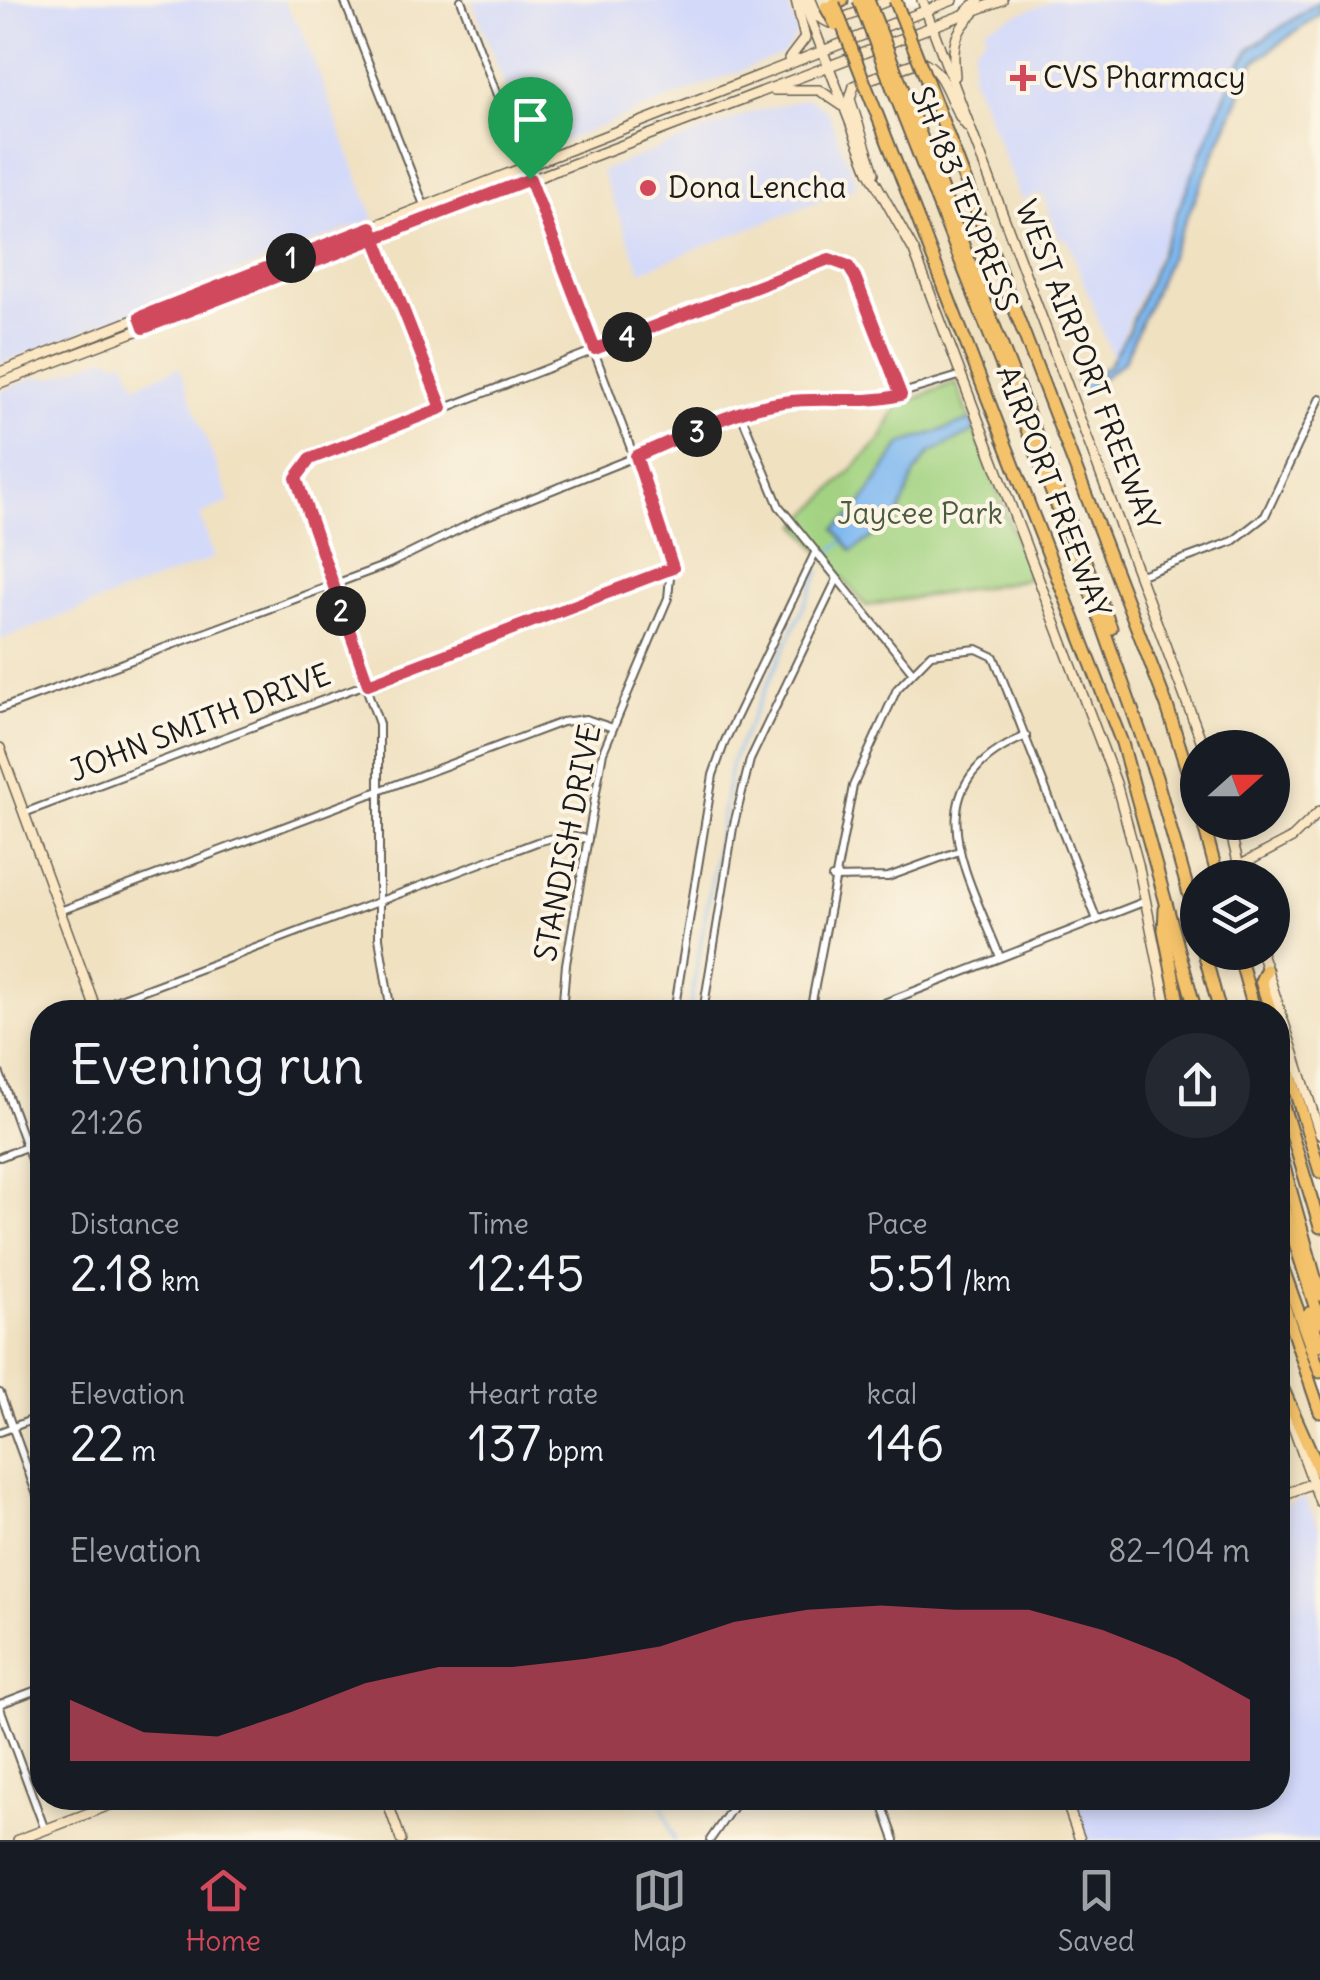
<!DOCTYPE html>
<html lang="en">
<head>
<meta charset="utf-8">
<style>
	body { margin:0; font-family:Delius,sans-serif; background:#242831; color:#f1f3f6; height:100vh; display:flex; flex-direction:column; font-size:38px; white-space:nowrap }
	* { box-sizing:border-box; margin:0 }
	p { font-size:32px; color:#9ea1a6 }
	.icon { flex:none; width:55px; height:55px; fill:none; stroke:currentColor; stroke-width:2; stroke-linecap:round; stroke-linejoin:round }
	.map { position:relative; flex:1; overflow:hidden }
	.sheet { position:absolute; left:30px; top:1000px; width:1260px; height:810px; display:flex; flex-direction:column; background:#171b24; border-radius:40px; box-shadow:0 5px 15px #0003 }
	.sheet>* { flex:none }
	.needle { width:65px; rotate:69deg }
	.tools { position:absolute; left:1180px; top:730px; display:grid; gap:20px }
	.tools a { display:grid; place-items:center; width:110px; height:110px; border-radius:50%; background:#171b24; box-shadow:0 5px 15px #0003; font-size:50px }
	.pin { position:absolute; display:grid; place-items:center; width:85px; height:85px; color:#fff; margin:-102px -42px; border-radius:50% 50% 50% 0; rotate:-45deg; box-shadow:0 0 10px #0007 }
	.pin .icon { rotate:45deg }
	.km { position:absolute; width:50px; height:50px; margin:-25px; border-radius:50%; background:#222; color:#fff; font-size:28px; line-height:50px; text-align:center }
	.round { display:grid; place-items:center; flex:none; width:105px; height:105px; border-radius:52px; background:#242831 }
	.summary { display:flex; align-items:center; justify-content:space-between; height:170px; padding:0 40px }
	h1 { font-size:55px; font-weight:600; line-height:75px }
	.metrics { display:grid; grid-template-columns:repeat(3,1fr); gap:15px; height:170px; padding:10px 40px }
	.metrics div { display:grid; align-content:center }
	.metrics b { font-size:50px; font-weight:600 }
	.metrics small { font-size:28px; font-weight:400 }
	.metrics p { font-size:28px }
	.chart { height:280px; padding:20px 40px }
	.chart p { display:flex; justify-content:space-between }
	.chart svg { width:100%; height:180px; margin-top:10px; fill:#d1495b; opacity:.7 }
	.dock { display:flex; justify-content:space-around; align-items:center; height:140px; border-top:2px solid #363941; background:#171b24; font-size:28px; color:#9ea1a6 }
	.dock a { display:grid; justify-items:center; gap:5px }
	.dock .current { color:#d1495b }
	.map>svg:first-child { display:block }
	.built { fill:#d3d9f9 }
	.green { fill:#a3d382; stroke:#60784f; stroke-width:2.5 }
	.water { fill:#80b9f1; stroke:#4e6a86; stroke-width:2.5 }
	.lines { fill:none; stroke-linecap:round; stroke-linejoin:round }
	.stream { stroke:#80b9f1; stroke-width:2.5 }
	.street-casing { stroke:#666156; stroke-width:10 }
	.secondary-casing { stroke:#666156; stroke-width:12 }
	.highway-casing { stroke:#666156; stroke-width:15 }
	.street { stroke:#fff; stroke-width:6 }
	.secondary { stroke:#fbe7c3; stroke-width:9 }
	.highway { stroke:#f4c26a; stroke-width:11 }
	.highway-bridge-casing { stroke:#666156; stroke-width:15; stroke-linecap:butt }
	.highway-bridge { stroke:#f4c26a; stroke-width:11 }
	.route-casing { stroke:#fff; stroke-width:20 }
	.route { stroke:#d1495b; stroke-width:12 }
	.poi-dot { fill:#d1495b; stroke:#fcf5e5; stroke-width:4 }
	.labels { text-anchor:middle; stroke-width:8; stroke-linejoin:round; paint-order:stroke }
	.poi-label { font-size:30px; fill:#1c1c1c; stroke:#fcf5e5; text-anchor:start }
	.street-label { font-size:30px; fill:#1c1c1c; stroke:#fcf5e5 }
	.park-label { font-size:30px; fill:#4b5c40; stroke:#fcf5e5 }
</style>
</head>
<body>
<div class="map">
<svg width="1320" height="1840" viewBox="0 0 1320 1840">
	<rect width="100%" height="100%" fill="#fcf5e5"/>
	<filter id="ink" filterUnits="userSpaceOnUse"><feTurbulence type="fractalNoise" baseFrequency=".01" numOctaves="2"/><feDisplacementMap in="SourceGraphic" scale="20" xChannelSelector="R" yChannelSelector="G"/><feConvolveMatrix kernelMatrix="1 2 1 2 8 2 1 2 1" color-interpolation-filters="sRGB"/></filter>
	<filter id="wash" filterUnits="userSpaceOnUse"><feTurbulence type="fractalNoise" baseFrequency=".0048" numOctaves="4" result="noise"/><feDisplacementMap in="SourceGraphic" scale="40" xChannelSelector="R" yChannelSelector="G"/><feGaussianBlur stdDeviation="2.25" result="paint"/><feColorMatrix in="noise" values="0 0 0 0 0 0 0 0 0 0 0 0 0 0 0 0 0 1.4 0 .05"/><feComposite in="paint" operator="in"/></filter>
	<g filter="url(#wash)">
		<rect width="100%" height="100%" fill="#f0e1c1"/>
		<g class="built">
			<polygon points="0,0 283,0 303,33 374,219 0,364"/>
			<polygon points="472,0 786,0 798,32 785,53 531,154"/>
			<polygon points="1054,0 1320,0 1251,48 1235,71 1113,359 1067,238 1060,239 1042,193 1021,200 972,75 974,48 987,35 985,27"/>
			<polygon points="808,98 827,110 857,186 641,271 601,171 753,112"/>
			<polygon points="107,356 116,362 124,359 136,385 179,367 230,502 200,515 214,558 0,640 0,391 36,377 52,378"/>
			<polygon points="1305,1498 1320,1529 1320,1840 1087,1840 1072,1798 1278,1798 1278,1508"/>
		</g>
		<path class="green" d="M956 382 1031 578C976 590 922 596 866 606L798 525 882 438 897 406Z"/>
		<g class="water">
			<polygon points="1320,1 1320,14 1255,61 1124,361 1082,394 1075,377 1090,377 1108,366 1128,332 1235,71 1251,48"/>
			<polygon points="971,420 975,431 929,454 915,473 897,519 852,551 835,529 857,511 901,444"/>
		</g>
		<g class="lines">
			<g class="stream">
				<polyline points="829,553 843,542"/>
				<polyline points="689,1012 732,761 820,571"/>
				<polyline points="660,1798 674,1840"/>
			</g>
		</g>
	</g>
	<g filter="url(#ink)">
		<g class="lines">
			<g class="street-casing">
				<g id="street">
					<polyline points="344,0 429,218"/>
					<polyline points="461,0 672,557 668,598 603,752 566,964 562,1012"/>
					<polyline points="371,227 442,409"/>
					<polyline points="741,414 779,506 911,670"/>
					<polyline points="1141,575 1233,541 1265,516 1320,398"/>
					<polyline points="0,709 389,564 482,518 757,408 800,400 872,402 959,376"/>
					<polyline points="24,813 673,568"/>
					<polyline points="832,878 888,877 959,851"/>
					<polyline points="60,911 562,722 586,719 610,727"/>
					<path d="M1000 957C968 874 909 785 1026 736"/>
					<polyline points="96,1008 537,842 564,835 588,839"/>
					<polyline points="391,1012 379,938 379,724 296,488 304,463 829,259 848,266 855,277 901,395"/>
					<polyline points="674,1012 713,775 725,741 815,553"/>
					<polyline points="703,1012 733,828 750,760 837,579"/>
					<polyline points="810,1012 853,786 897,689 931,654 977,649 994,657 1097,920"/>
					<polyline points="861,1012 1146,901"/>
					<polyline points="0,1074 42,1190"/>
					<polyline points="0,1157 42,1141"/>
					<polyline points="0,1393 42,1509"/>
					<polyline points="0,1432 42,1416"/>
					<polyline points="0,1704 42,1688"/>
					<polyline points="0,1708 45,1830"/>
					<polyline points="880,1798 895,1840"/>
					<polyline points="710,1840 739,1798"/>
				</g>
			</g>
			<g class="secondary-casing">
				<g id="secondary">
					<polyline points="803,0 869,171 914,251 1116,783 1138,864 1168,1012"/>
					<polyline points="811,0 818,17 830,23 890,0"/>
					<polyline points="922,0 1204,748"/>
					<polyline points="966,12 979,0"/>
					<polyline points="789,59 805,38 796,0"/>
					<path d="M955 76C952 49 953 33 973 14"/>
					<polyline points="774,90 819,90 843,106"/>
					<path d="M874 173 850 99 854 86 861 82 921 61C949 72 948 108 969 128"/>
					<polyline points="0,372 953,0"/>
					<polyline points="0,383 1002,0"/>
					<polyline points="0,748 97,1012"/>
					<polyline points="1228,822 1242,878"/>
					<polyline points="1239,866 1292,838 1320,811"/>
					<polyline points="1261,952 1320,1134"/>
					<polyline points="1284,1402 1320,1502"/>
					<polyline points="1278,1497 1313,1483"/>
					<polyline points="386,1798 401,1840"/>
					<polyline points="1065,1798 1080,1840"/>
					<polyline points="18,1840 128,1798"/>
				</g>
			</g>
			<g class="highway-casing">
				<g id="highway">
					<polyline points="842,0 842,1"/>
					<polyline points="927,81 1167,706 1198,805"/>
					<polyline points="902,87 1111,628"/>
					<polyline points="893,89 1087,582 1156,777 1198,926"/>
					<polyline points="869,94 1122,743 1196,1012"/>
					<polyline points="1203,822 1218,878"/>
					<polyline points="1165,909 1164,930 1180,1012"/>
					<polyline points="1204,952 1220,1012"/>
					<polyline points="1238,952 1255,1012"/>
					<polyline points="1266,970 1261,981 1271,1012"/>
					<polyline points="1278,1035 1320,1172"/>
					<polyline points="1278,1089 1320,1227"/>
					<polyline points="1278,1145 1320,1295"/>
					<polyline points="1278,1189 1320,1322"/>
					<polyline points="1278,1255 1320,1372"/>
					<polyline points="1278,1288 1320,1412"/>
					<polyline points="1309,1313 1320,1345"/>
					<polyline points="1278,1378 1320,1472"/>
				</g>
			</g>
			<use href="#street" class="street"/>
			<use href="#secondary" class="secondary"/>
			<use href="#highway" class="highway"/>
			<g class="highway-bridge-casing">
				<g id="highway-bridge">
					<polyline points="859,0 893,89"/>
					<polyline points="868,0 902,87"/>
					<polyline points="895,0 927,81"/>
					<polyline points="834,4 869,94"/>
					<polyline points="826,7 836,25"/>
				</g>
			</g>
			<use href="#highway-bridge" class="highway-bridge"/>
		</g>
	</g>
	<g class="lines" filter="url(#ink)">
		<g class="route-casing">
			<path id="route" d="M530 179 402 228 398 230 376 238 144 328 140 317 371 227 378 245 442 408 310 459 296 478 368 684 673 568 636 456C683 437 733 409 784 402 824 396 862 405 901 395L855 277 848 266 829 259 595 349 530 179"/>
		</g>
		<use href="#route" class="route"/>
	</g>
	<g class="poi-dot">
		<path d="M1018 63h10v10h10v10h-10v10h-10v-10h-10v-10h10z"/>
		<circle cx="648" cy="188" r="10"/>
	</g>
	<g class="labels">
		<g class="poi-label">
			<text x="1043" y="88">CVS Pharmacy</text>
			<text x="668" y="198">Dona Lencha</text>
		</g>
		<g class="street-label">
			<text transform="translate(964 199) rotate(68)" y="10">SH 183 TEXPRESS</text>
			<text transform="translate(1087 365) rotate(69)" y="10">WEST AIRPORT FREEWAY</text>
			<text transform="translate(1053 492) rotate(69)" y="10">AIRPORT FREEWAY</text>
			<text transform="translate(200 723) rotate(-21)" y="10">JOHN SMITH DRIVE</text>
			<text transform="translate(568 843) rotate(-79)" y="10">STANDISH DRIVE</text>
		</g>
		<g class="park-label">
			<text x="920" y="524">Jaycee Park</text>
		</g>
	</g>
</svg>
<div class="tools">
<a><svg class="needle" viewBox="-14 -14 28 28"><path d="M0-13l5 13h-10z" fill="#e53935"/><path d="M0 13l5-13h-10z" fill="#9ea1a6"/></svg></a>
<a><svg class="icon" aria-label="layers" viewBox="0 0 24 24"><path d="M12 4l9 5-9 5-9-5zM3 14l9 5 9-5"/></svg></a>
</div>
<div class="pin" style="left:530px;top:179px;background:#1e9e55"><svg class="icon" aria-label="arrive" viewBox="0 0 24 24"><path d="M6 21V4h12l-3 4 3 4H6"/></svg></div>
<b class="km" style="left:291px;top:258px">1</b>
<b class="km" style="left:341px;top:611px">2</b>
<b class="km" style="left:697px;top:432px">3</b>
<b class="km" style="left:627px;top:337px">4</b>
<section class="sheet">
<div class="summary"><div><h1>Evening run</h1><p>21:26</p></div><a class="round"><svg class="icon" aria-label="share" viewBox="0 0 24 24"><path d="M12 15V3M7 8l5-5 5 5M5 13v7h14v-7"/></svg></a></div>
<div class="metrics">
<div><p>Distance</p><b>2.18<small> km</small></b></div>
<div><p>Time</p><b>12:45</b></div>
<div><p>Pace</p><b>5:51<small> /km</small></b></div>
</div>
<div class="metrics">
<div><p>Elevation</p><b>22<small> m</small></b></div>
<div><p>Heart rate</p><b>137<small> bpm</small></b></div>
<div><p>kcal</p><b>146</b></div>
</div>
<div class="chart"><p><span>Elevation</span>82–104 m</p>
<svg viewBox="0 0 160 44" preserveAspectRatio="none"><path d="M0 44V29L10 37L20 38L30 32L40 25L50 21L60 21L70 19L80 16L90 10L100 7L110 6L120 7L130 7L140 12L150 19L160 29V44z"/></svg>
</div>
</section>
</div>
<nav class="dock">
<a class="current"><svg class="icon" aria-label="home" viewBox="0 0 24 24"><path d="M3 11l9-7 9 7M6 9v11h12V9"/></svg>Home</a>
<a><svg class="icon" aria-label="map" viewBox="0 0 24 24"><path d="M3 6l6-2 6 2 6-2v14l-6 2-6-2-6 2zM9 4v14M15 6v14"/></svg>Map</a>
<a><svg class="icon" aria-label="saved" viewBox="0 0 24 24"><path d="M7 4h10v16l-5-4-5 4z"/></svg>Saved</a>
</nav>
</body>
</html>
